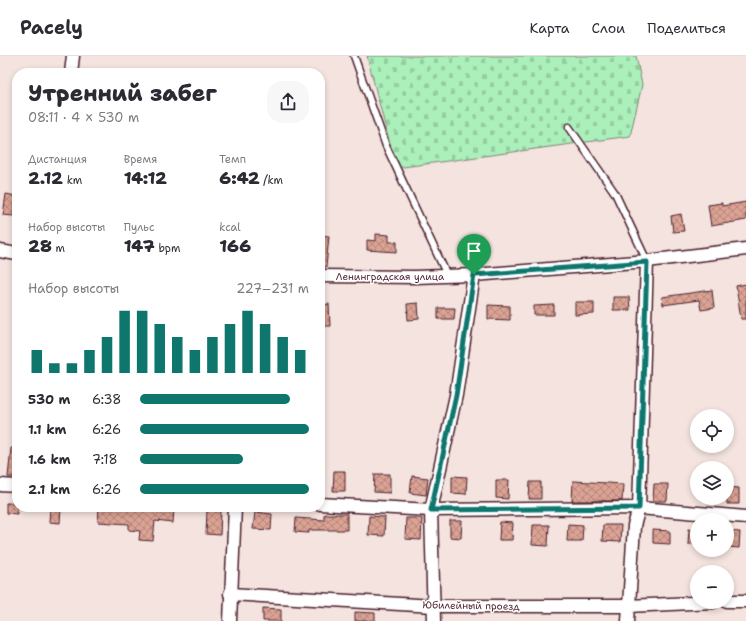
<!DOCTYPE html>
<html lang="ru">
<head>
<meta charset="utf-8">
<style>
	body { margin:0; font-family:"Shantell Sans",sans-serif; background:#f7f7f7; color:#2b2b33; height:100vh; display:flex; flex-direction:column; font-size:15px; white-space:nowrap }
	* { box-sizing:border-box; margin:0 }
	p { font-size:13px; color:#7c7c81 }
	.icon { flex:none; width:22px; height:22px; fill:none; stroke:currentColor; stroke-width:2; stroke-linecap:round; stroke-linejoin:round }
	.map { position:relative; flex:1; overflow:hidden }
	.drawer { position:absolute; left:12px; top:12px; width:313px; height:444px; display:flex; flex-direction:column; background:#fff; border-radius:16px; box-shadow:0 2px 6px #0003 }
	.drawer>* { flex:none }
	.tools { position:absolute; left:690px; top:353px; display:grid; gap:8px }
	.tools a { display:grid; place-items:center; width:44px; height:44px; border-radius:50%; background:#fff; box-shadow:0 2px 6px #0003; font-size:20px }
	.pin { position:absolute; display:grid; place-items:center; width:34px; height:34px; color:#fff; margin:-41px -17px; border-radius:50% 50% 50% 0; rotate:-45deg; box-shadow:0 0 4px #0007 }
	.pin .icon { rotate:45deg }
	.round { display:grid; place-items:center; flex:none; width:42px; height:42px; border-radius:16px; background:#f7f7f7 }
	.head { display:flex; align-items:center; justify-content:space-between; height:68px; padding:0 16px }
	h1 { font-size:22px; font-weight:800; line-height:30px }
	.stats { display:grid; grid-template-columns:repeat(3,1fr); gap:6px; height:68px; padding:4px 16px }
	.stats div { display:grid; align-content:center }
	.stats b { font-size:17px; font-weight:800 }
	.stats small { font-size:11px; font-weight:400 }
	.stats p { font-size:11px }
	.chart { height:112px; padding:8px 16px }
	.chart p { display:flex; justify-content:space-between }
	.chart svg { width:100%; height:72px; margin-top:4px; stroke:#0f766e; stroke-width:6 }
	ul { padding:0 16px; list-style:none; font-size:13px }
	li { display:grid; grid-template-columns:64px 48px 1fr; align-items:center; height:30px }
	li i { height:10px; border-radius:5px; background:#0f766e }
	header { display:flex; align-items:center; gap:24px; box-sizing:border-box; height:56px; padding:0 20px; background:#fff; border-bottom:1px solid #e1e1e2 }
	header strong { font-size:19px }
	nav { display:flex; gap:22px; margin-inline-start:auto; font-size:14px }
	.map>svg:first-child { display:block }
	.cemetery { fill:url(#cemetery-stones); stroke:#7a8873 }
	.building { fill:url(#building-cross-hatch); stroke:#4a1f2b }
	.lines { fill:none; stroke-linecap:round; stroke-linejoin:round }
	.lane-casing { stroke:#4a1f2b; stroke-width:9 }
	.street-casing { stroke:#4a1f2b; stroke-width:15 }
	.lane { stroke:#fff; stroke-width:6 }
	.street { stroke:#fff; stroke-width:12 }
	.route-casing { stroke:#fff; stroke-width:8 }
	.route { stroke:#0f766e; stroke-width:5 }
	.labels { text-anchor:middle; stroke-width:3; stroke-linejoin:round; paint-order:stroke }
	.street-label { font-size:10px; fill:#4a1f2b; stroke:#fff }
</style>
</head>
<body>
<header>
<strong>Pacely</strong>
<nav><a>Карта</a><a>Слои</a><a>Поделиться</a></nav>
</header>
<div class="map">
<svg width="746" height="565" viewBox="0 0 746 565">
	<defs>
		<pattern id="cemetery-stones" width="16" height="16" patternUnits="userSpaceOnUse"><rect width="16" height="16" fill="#abf0bb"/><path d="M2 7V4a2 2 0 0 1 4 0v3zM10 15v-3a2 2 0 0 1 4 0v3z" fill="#95cda1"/></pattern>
		<pattern id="building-cross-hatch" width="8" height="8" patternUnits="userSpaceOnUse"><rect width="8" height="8" fill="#dba394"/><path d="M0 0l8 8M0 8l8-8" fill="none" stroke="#b48479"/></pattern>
	</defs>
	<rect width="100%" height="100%" fill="#f4e3df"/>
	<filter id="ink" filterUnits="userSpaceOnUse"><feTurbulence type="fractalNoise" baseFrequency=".025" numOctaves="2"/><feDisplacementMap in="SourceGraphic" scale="8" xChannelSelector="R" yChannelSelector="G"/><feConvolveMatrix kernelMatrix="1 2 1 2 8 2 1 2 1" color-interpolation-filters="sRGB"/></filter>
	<g filter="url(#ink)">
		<polygon class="cemetery" points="367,0 636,0 642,29 630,80 396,112"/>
		<g class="building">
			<polygon points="6,138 16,140 13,160 3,159"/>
			<polygon points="746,146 746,164 711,170 708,149 722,147 722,150"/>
			<polygon points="681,158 684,175 673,176 671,160"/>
			<polygon points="376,178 389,179 389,186 397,186 397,196 367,194 367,184 376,185"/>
			<polygon points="320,179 329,180 326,211 320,211"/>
			<polygon points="746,228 746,263 741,263 736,230"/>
			<polygon points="712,234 714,252 701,254 699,244 663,249 662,241"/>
			<polygon points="613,241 629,241 630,254 613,254"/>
			<polygon points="575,246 594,246 594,258 575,259"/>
			<polygon points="418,247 419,263 408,264 407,248"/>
			<polygon points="329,248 330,270 320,270 320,249"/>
			<polygon points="488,249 510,250 510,264 488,263"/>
			<polygon points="554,249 554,259 534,259 534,250"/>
			<polygon points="438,252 455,252 454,263 438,263"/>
			<polygon points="11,392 17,393 17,421 8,421"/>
			<polygon points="334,415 345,415 345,435 333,435"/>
			<polygon points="375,418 390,418 390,437 374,436"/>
			<polygon points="412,420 428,422 426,439 410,437"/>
			<polygon points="452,420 467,421 466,438 452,437"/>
			<polygon points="496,424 509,424 508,443 496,442"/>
			<polygon points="573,425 623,428 622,445 572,445"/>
			<polygon points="530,426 541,426 541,443 529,443"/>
			<polygon points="654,428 668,428 667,445 653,445"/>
			<polygon points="727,431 739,432 739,448 727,448"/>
			<polygon points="6,447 17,447 17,458 6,457"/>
			<polygon points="50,451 61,451 60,467 49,466"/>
			<polygon points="99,451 174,452 173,467 155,465 153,485 139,484 140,475 129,474 129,468 98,466"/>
			<polygon points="207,454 221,455 220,479 206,478"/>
			<polygon points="255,456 272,458 271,474 253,473"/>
			<polygon points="324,458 347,458 347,474 309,474 309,477 295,476 296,462 324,464"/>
			<polygon points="369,460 385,461 384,480 368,479"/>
			<polygon points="406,462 422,462 421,484 405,483"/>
			<polygon points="450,465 462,465 461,482 450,481"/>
			<polygon points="500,466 513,467 512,484 499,484"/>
			<polygon points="568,468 583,469 582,485 567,485"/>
			<polygon points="533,469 549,469 548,490 532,489"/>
			<polygon points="603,469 621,469 620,486 602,485"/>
			<polygon points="689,473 697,474 697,488 688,488"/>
			<polygon points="653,474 670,475 670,488 653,487"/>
			<polygon points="727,475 740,476 739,492 727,491"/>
			<polygon points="263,552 281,553 281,565 263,565"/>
			<polygon points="355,556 375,557 375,565 355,565"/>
		</g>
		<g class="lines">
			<g class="lane-casing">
				<g id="lane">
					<polyline points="354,0 386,90 447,219"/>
					<polyline points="569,71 615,137 647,205"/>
				</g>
			</g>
			<g class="street-casing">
				<g id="street">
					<polyline points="71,17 73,0"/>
					<polyline points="0,195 17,198"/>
					<polyline points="320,220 415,221 474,219 647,205 746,193"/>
					<polyline points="0,429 17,430"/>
					<polyline points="320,448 431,454 639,452 746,461"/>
					<polyline points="230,538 434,550 628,550 713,546"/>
					<polyline points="727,545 746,545"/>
					<polyline points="230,565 235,451"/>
					<polyline points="434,565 431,454 456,339 474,219"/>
					<polyline points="628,565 634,470 639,452 647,205"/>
				</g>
			</g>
			<use href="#lane" class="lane"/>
			<use href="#street" class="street"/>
		</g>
	</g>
	<g class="lines" filter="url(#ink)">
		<g class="route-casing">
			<polygon id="route" points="647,206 639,452 431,454 456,339 474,219"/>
		</g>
		<use href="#route" class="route"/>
	</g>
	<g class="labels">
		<g class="street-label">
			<text x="390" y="224">Ленинградская улица</text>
			<text transform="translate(471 549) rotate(1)" y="4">Юбилейный проезд</text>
		</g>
	</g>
</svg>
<div class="tools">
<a><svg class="icon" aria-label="locate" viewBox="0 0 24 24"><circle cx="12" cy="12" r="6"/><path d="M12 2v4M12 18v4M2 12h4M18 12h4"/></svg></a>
<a><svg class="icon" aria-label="layers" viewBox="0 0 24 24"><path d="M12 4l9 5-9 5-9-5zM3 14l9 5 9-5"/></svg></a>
<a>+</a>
<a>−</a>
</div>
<div class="pin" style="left:474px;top:219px;background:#1e9e55"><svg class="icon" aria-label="arrive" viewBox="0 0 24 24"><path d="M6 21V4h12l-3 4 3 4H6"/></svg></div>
<section class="drawer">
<div class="head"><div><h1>Утренний забег</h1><p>08:11 · 4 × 530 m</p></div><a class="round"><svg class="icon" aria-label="share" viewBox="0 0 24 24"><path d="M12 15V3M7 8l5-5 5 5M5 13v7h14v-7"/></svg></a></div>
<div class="stats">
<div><p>Дистанция</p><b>2.12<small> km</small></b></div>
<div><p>Время</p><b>14:12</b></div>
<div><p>Темп</p><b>6:42<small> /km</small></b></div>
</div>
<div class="stats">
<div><p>Набор высоты</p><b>28<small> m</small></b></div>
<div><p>Пульс</p><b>147<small> bpm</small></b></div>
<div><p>kcal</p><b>166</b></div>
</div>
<div class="chart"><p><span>Набор высоты</span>227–231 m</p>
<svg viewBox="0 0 160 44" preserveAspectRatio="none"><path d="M5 44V30M15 44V38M25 44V38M35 44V30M45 44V22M55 44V6M65 44V6M75 44V14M85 44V22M95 44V30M105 44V22M115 44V14M125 44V6M135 44V14M145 44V22M155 44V30"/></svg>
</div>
<ul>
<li><b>530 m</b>6:38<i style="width:89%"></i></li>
<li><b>1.1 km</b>6:26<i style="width:100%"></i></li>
<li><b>1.6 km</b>7:18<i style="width:61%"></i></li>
<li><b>2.1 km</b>6:26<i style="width:100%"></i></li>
</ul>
</section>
</div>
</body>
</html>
